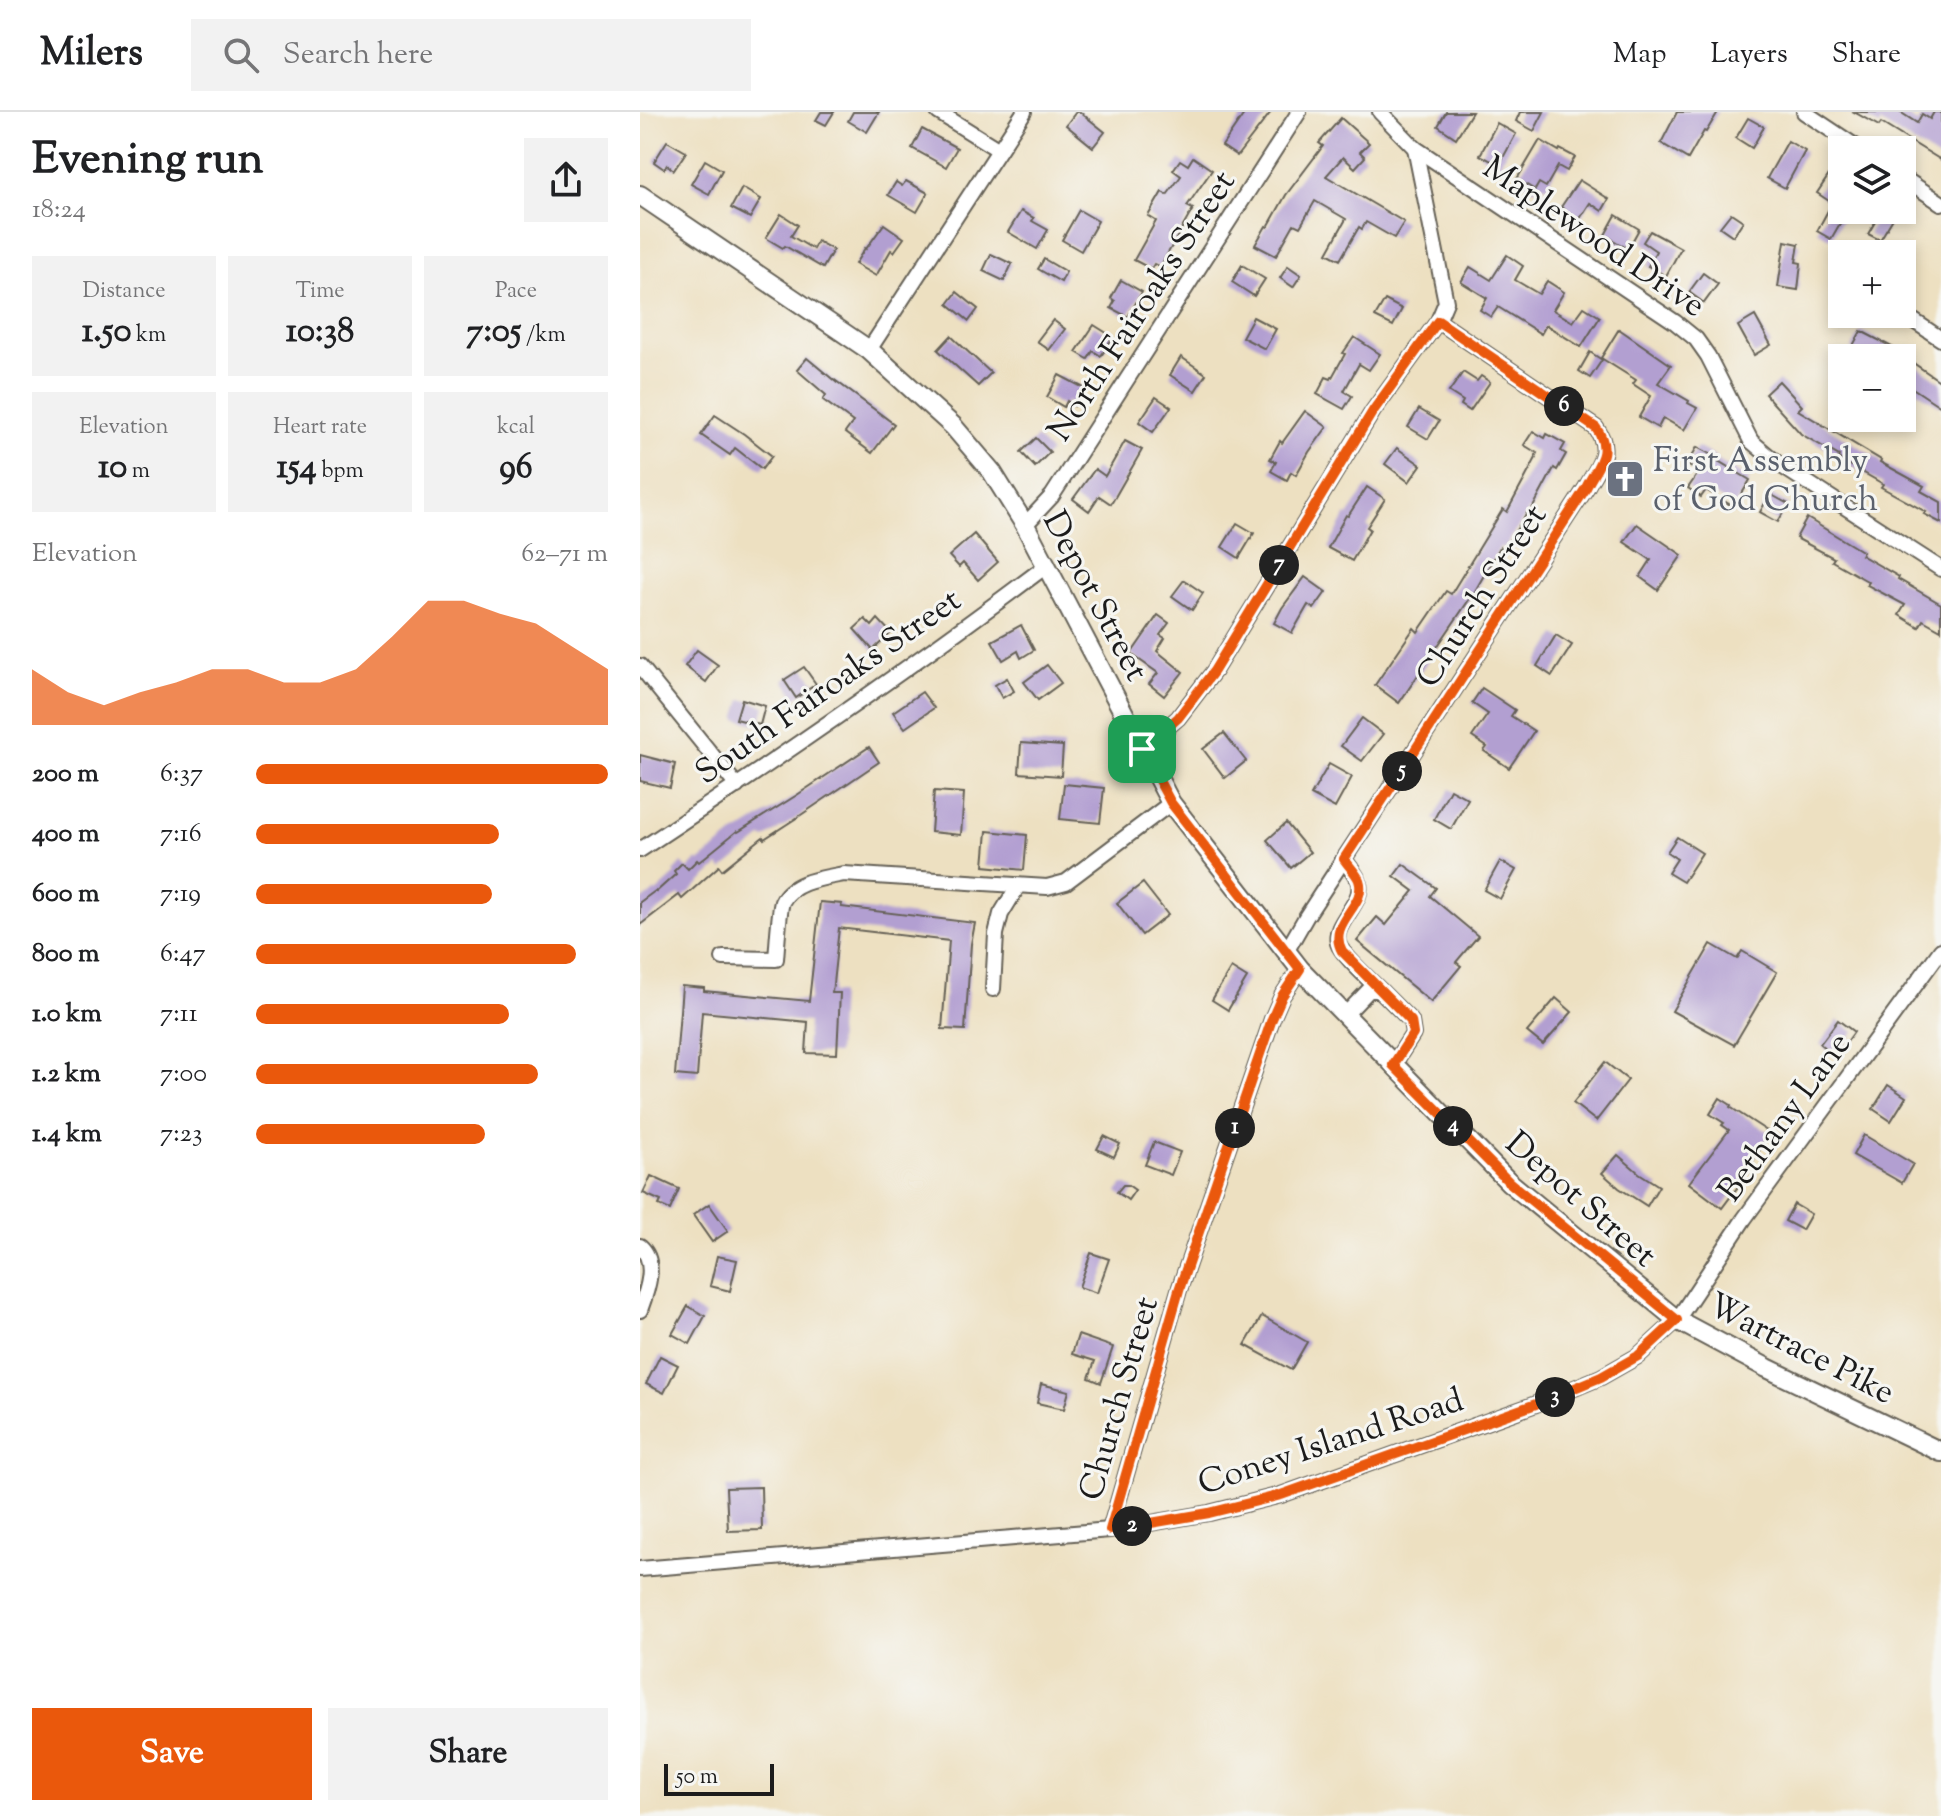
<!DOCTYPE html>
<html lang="en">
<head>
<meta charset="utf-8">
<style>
	body { margin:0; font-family:"Sorts Mill Goudy",serif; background:#f2f2f2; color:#202124; height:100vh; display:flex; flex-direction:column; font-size:30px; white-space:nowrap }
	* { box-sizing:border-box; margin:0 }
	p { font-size:26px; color:#757577 }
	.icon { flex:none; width:44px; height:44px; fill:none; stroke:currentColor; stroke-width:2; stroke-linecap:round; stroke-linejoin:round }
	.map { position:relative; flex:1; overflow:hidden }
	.side { display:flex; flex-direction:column; background:#fff; width:640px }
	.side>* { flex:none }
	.fabs { position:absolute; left:1188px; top:24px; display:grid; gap:16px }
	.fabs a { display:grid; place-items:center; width:88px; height:88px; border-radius:0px; background:#fff; box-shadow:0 4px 12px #0003; font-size:40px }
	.scale { position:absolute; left:24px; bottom:20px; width:110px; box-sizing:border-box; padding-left:8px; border:4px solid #1c1c1c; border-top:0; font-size:22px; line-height:28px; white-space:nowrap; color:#1c1c1c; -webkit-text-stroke:6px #f6f6f2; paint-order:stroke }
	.pin { position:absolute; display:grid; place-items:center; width:68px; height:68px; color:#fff; margin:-34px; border-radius:16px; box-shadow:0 4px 12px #0006 }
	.km { position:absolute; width:40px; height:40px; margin:-20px; border-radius:50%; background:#222; color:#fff; font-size:22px; line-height:40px; text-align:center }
	.round { display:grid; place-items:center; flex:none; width:84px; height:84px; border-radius:0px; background:#f2f2f2 }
	.headline { display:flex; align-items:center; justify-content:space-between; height:136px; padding:0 32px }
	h1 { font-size:44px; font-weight:800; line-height:60px }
	.figures { display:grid; grid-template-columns:repeat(3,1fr); gap:12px; height:136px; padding:8px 32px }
	.figures div { display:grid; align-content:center; border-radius:0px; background:#f2f2f2; text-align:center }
	.figures b { font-size:34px; font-weight:800 }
	.figures small { font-size:22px; font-weight:400 }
	.figures p { font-size:22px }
	.chart { height:224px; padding:16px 32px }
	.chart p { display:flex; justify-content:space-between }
	.chart svg { width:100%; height:144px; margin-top:8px; fill:#ea580c; opacity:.7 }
	.cta { display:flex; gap:16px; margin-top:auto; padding:16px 32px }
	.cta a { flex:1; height:92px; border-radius:0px; background:#ea580c; color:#fff; font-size:32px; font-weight:800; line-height:92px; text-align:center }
	.cta a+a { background:#f2f2f2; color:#202124 }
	ul { padding:0 32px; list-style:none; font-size:26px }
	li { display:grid; grid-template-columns:128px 96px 1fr; align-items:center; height:60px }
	li i { height:20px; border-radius:10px; background:#ea580c }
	header { display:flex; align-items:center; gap:48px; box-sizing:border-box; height:112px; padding:0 40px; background:#fff; border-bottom:2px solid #e0e0e0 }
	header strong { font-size:38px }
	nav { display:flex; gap:44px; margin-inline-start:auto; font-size:28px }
	.search { width:560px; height:72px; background:#f2f2f2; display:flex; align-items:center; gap:20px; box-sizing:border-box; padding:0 28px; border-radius:0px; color:#757577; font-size:30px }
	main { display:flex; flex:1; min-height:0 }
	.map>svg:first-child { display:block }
	.building { fill:#b29fd1 }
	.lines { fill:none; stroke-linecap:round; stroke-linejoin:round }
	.minor-casing { stroke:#656156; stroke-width:18 }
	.major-casing { stroke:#656156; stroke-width:22 }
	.minor { stroke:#fff; stroke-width:14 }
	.major { stroke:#fff; stroke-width:18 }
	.route-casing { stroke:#fff; stroke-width:16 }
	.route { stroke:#ea580c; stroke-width:10 }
	.labels { text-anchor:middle; stroke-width:6; stroke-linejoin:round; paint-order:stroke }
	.street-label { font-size:34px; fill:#1c1c1c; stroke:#f6f6f2 }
	.worship-label { font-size:34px; fill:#5b616d; stroke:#f6f6f2; text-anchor:start }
</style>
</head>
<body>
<header>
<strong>Milers</strong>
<div class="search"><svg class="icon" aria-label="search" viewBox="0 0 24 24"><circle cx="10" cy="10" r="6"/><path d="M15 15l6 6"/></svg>Search here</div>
<nav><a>Map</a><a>Layers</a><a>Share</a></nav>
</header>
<main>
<section class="side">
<div class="headline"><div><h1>Evening run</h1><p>18:24</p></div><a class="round"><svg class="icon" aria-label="share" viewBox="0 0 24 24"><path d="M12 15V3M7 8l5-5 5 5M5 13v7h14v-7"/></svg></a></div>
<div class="figures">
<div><p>Distance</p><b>1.50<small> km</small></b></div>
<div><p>Time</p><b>10:38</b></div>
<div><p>Pace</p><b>7:05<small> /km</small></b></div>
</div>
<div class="figures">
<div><p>Elevation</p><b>10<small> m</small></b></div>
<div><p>Heart rate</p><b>154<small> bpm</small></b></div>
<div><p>kcal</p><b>96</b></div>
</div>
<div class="chart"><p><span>Elevation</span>62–71 m</p>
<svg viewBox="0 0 160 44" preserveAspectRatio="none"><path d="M0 44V27L10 34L20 38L30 34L40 31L50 27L60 27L70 31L80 31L90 27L100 17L110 6L120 6L130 10L140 13L150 20L160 27V44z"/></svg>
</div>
<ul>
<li><b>200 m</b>6:37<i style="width:100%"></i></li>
<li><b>400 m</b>7:16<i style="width:69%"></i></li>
<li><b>600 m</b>7:19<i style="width:67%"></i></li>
<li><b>800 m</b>6:47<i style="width:91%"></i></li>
<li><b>1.0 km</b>7:11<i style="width:72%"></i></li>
<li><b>1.2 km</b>7:00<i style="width:80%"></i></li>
<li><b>1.4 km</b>7:23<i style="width:65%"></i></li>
</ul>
<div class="cta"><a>Save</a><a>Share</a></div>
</section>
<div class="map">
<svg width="1301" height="1704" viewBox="0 0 1301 1704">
	<rect width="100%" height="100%" fill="#f6f6f2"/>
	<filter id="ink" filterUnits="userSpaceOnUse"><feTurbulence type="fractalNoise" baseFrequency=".0125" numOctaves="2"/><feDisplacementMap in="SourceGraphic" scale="16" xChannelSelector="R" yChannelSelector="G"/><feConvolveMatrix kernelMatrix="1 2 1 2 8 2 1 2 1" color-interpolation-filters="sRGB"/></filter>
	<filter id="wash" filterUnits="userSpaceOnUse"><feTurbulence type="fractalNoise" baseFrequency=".006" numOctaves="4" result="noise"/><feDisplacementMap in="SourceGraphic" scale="32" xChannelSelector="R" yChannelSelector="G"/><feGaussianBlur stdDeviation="1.8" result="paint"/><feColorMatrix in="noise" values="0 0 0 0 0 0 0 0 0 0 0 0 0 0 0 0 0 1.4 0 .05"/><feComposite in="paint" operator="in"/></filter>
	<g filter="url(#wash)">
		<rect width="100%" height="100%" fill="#ede0c1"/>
		<g id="blocks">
			<g class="building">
				<polygon points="181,0 194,0 186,13 176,8"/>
				<polygon points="213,0 239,0 227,20 208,9"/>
				<polygon points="436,0 440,0 465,20 453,35 426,13"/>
				<polygon points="601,0 631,0 597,44 582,34 604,2"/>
				<polygon points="806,0 832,0 816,26 798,14"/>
				<polygon points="880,0 904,0 894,19 876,9"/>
				<polygon points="1037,0 1078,0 1066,20 1064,19 1048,47 1021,31"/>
				<polygon points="1214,0 1260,0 1277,11 1282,2 1290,7 1294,0 1301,0 1301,48 1241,11 1239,14"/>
				<polygon points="701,6 729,31 720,40 725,45 715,56 703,45 686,64 764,110 754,126 726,110 722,117 719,115 700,148 687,141 706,107 675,89 660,115 654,112 636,144 615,133 626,114 628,115 646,83 683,34 679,31"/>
				<polygon points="1108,6 1124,15 1112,36 1096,26"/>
				<polygon points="857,11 876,22 859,53 840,43"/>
				<polygon points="282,17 317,36 306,55 272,36"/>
				<polygon points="900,28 919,39 920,37 935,45 927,59 918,54 906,75 899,71 895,78 877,67"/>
				<polygon points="27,29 46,40 34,58 27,53 24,57 14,50"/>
				<polygon points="1148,29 1165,39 1145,76 1127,66"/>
				<polygon points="553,45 572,58 547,94 553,97 520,155 514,152 511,157 494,148 516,109 508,104 522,80 527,83 541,64 533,58 540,48 548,53"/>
				<polygon points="65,48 82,58 69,82 51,72"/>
				<polygon points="1193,57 1202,63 1202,108 1191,127 1177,119 1192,91 1177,81"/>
				<polygon points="939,68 969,87 962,99 950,91 939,108 921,95"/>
				<polygon points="266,69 288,81 277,100 248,83 256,70 262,74"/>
				<polygon points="102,76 121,87 110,106 91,96"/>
				<polygon points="439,98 458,109 441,139 422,128"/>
				<polygon points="1231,98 1258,98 1240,128 1228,122 1235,110 1226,106"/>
				<polygon points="381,99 394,106 392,109 408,118 397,137 368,120"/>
				<polygon points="1091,101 1103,109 1093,124 1080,115"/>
				<polygon points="141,102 158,113 151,124 173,137 177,129 193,138 183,156 145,134 143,136 126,126"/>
				<polygon points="976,103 999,117 988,137 965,123"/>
				<polygon points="244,112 264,126 254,140 251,138 236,164 215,152 225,136 226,137"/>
				<polygon points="1010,119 1041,136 1026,164 1008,154 1016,139 1003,130"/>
				<polygon points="1145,129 1159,132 1156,150 1161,151 1158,178 1138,175"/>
				<polygon points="351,142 372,152 364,169 343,159"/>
				<polygon points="867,143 883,154 875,168 899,182 907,169 924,180 913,198 933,210 944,195 960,205 941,235 906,213 901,222 858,195 851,205 840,198 847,186 821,170 830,155 851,168"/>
				<polygon points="404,147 426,160 421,170 398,157"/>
				<polygon points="602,153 625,167 614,184 592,170"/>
				<polygon points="648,154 661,163 653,175 640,166"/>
				<polygon points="1063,161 1078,172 1064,191 1049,180"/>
				<polygon points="481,168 502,180 488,205 471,196 475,189 471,186"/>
				<polygon points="317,180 338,197 329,209 308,192"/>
				<polygon points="745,188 762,197 753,214 735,205"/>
				<polygon points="1115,204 1131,233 1114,243 1098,214"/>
				<polygon points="613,205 636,217 625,237 602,225"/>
				<polygon points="413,208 425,217 409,238 397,229"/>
				<polygon points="454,213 473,225 461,244 453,239 448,247 436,240"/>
				<polygon points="979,217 1031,253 1018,271 1049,289 1048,291 1057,296 1044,318 1023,306 1018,316 999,305 1011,284 993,272 996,268 961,246"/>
				<polygon points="1221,219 1254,236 1253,237 1301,270 1301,295 1262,269 1262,246 1227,246 1211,237"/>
				<polygon points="311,224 351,261 338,274 298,238"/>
				<polygon points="714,225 740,242 729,258 719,252 704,279 712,284 704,297 677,282 686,265 691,267 705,242 703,241"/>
				<polygon points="950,240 962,248 950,266 939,259"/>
				<polygon points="541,245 566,262 555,279 530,263"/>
				<polygon points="167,246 196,270 196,269 254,312 232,341 205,321 213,310 183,288 186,283 157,258"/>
				<polygon points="823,260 837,269 841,264 850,270 830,299 821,293 823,289 809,280"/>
				<polygon points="419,263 444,276 434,294 427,289 424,295 407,285"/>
				<polygon points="1139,269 1162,294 1158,298 1241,348 1240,350 1284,374 1281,379 1301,390 1301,411 1284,402 1286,400 1241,375 1243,372 1198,346 1199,344 1161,322 1125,282"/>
				<polygon points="516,285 531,295 513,320 499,310"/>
				<polygon points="779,297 799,309 788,327 768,315"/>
				<polygon points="665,299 687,315 669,340 656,363 651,360 647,368 631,359 636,350 630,347 640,329 642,331"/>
				<polygon points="75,303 104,322 132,344 122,357 95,336 90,343 61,323"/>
				<polygon points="893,319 905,326 907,322 925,332 921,339 926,342 917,358 914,356 891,399 889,398 864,437 860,435 835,479 759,591 735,573 774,516 778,520 806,479 811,482 863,397 867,400 896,346 895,345 897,341 884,333"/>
				<polygon points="396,326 410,340 395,355 381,340"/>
				<polygon points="485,329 502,338 471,392 459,384 449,399 433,387 455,357 465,364"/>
				<polygon points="1057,335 1076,345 1075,347 1110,368 1094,395 1066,378 1061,385 1048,376 1059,360 1047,353"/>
				<polygon points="757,336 781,353 769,370 745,352"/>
				<polygon points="727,375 745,387 727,415 730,417 712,449 688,436 706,403 708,404"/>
				<polygon points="1130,382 1148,392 1138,410 1120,400"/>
				<polygon points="1167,406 1223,440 1221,443 1259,465 1258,467 1301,492 1301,518 1283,508 1279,515 1259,503 1265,493 1227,473 1229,470 1192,449 1194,446 1156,426"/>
				<polygon points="597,411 614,421 599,446 582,435"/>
				<polygon points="997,412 1042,443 1018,478 1000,465 1011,448 984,430"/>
				<polygon points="334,422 358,450 338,468 323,451 319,455 309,444"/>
				<polygon points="665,465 686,480 674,497 668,493 652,521 634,511 642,496"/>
				<polygon points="544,468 563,481 552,498 532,484"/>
				<polygon points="518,503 529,511 520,523 525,526 517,539 543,560 524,584 509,572 518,561 491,542"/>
				<polygon points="225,507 232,514 238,507 251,521 233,538 214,517"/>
				<polygon points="381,513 394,538 381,546 378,539 363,548 352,529"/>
				<polygon points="916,523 932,533 912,564 897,554"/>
				<polygon points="57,538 78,553 66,570 45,554"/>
				<polygon points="407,553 421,571 398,588 384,570"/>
				<polygon points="164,555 176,572 156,586 144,568"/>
				<polygon points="367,566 374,579 362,586 355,573"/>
				<polygon points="842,576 875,598 871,604 894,619 869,656 844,639 847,635 832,625 848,602 832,591"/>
				<polygon points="282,580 294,596 265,616 253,600"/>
				<polygon points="102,587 125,594 120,613 96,607"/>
				<polygon points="722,606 743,622 722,649 701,634"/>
				<polygon points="584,621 606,649 585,666 563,637"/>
				<polygon points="381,631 423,634 421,664 379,661"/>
				<polygon points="229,635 239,650 155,707 124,727 123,725 82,758 79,754 42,787 39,783 0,813 0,790 15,779 16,780 36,762 34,759 42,751 48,757 57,748 59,750 97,719 98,720 157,683"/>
				<polygon points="0,643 35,652 30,676 0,669"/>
				<polygon points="689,652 712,665 695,696 671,683"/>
				<polygon points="424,672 464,676 460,711 420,707"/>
				<polygon points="810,677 828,687 811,717 794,707"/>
				<polygon points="294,679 324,681 321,723 291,720"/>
				<polygon points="646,711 670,740 651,756 627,728"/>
				<polygon points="347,719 387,723 384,758 344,754"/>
				<polygon points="1037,725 1062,741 1043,770 1028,761 1037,747 1027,740"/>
				<polygon points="860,749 876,758 860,787 844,778"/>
				<polygon points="763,752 796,776 790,784 838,824 816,850 821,854 791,890 717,829 737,805 746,813 774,779 754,764"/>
				<polygon points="503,771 528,803 502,823 477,791"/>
				<polygon points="180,790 202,792 201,795 335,811 331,832 325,918 302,917 309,829 199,816 192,881 200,881 197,942 166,941 168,910 62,900 57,965 35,963 42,874 64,876 64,879 169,889"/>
				<polygon points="1071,832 1097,847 1102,839 1137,860 1094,933 1032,899"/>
				<polygon points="591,856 607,866 588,898 572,888"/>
				<polygon points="916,886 932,900 903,933 887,920"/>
				<polygon points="1198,908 1214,920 1196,945 1180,932"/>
				<polygon points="965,950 988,968 956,1009 933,991"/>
				<polygon points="1248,973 1266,985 1251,1009 1233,997"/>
				<polygon points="1080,986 1091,993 1090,995 1130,1021 1109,1055 1111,1057 1082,1096 1049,1071 1089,1018 1082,1013 1084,1011 1070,1002"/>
				<polygon points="1224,1023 1273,1052 1262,1071 1213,1043"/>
				<polygon points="464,1024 480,1032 474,1045 457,1037"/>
				<polygon points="514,1030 540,1040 531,1063 505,1053"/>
				<polygon points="978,1043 999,1061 1019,1074 1007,1094 979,1076 962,1061"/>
				<polygon points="11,1064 39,1077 30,1098 19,1093 21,1089 3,1081"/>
				<polygon points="483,1073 488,1073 495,1078 488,1088 477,1080"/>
				<polygon points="69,1092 88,1119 72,1130 53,1103"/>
				<polygon points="1154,1092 1171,1102 1162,1118 1145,1109"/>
				<polygon points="451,1141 469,1147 457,1181 439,1175"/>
				<polygon points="77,1144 97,1148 90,1179 70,1174"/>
				<polygon points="48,1194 65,1204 50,1232 32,1222"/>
				<polygon points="622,1204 667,1230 651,1258 605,1233"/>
				<polygon points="438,1223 473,1235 461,1271 449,1266 455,1249 432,1242"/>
				<polygon points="20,1244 38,1253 24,1281 6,1272"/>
				<polygon points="401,1272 429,1279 424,1297 397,1291"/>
				<polygon points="121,1375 122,1418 88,1419 86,1376"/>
			</g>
		</g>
	</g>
	<g filter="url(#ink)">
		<use href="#blocks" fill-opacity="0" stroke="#656156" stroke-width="2"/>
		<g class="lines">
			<g class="minor-casing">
				<g id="minor">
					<polyline points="298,0 359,38"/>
					<polyline points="740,0 775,36 1035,210 1056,227 1068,244 1111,329 1137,351 1301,457"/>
					<polyline points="1164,0 1221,38"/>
					<polyline points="1262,65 1301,91"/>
					<polyline points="1262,201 1301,227"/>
					<polyline points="229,238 384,0"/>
					<polyline points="385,413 412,384 659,0"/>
					<polyline points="0,554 97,674"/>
					<polyline points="502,637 538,606 574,559 733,299 798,209 806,190 775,36"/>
					<path d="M0 738C138 647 275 553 406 454"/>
					<path d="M704 747C708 753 715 761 718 768 727 790 692 810 698 831 701 842 731 869 740 878"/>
					<path d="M646 840 666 805 946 376C958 353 973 340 956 316L798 209"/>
					<path d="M83 846 136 847C137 836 139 799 142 790 152 769 184 766 204 762L407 775 426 770 531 691"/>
					<polyline points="353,877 356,822 361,802 378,774"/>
					<polyline points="705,903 729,878 740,878 771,909 773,922 753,953"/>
					<path d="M0 1134C18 1150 7 1179 0 1198"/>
					<polyline points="470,1418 539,1178 632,907 642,884 660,857"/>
					<polyline points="0,1457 470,1418 569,1401 641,1383 896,1292 961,1265 998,1244 1037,1208 1104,1107 1301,838"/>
				</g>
			</g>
			<g class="major-casing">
				<polyline id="major" points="0,83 229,238 313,314 352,360 385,413 531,691 660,857 869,1070 1037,1208 1127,1256 1301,1340"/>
			</g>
			<use href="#minor" class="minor"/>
			<use href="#major" class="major"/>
		</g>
	</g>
	<g class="lines" filter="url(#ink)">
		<g class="route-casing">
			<path id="route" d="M798 209 956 316C973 340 958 352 946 376L704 747C708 753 716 761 719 768 728 794 686 810 702 839L771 909 773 922 753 953 869 1070 1037 1208 998 1244 961 1265 896 1292 641 1383 569 1401 470 1418 539 1178 632 907 642 884 660 857 531 691 502 637 538 606 574 559 733 299Z"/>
		</g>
		<use href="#route" class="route"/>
	</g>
	<defs>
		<g id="church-square" transform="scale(2)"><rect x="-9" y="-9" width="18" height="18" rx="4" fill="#6b7280" stroke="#f6f6f2"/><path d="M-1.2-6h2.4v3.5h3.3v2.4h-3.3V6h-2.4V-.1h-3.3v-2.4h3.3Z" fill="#fff"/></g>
	</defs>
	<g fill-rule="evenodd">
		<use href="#church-square" x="985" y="367"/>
	</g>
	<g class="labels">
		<g class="street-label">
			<text transform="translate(955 123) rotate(34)" y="12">Maplewood Drive</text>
			<text transform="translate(500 193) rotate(-57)" y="12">North Fairoaks Street</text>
			<text transform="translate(457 483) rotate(62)" y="12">Depot Street</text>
			<text transform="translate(840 483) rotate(-57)" y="12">Church Street</text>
			<text transform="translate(187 573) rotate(-35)" y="12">South Fairoaks Street</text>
			<text transform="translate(1143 1004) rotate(-54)" y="12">Bethany Lane</text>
			<text transform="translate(942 1086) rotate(41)" y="12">Depot Street</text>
			<text transform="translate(1162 1235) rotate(27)" y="12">Wartrace Pike</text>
			<text transform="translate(477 1286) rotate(-74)" y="12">Church Street</text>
			<text transform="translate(690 1328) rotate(-18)" y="12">Coney Island Road</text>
		</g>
		<g class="worship-label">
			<text x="1013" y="359">First Assembly<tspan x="1013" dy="39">of God Church</tspan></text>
		</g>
	</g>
</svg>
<div class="fabs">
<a><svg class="icon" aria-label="layers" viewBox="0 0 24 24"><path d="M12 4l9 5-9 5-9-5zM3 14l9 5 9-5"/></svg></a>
<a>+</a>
<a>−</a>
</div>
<div class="scale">50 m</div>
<div class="pin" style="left:502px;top:637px;background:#1e9e55"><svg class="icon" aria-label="arrive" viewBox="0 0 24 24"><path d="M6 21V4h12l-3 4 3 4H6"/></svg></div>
<b class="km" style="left:595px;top:1016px">1</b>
<b class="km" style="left:492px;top:1414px">2</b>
<b class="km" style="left:915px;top:1285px">3</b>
<b class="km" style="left:813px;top:1014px">4</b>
<b class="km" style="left:762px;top:659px">5</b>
<b class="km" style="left:924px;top:294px">6</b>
<b class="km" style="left:639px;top:453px">7</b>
</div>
</main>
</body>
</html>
